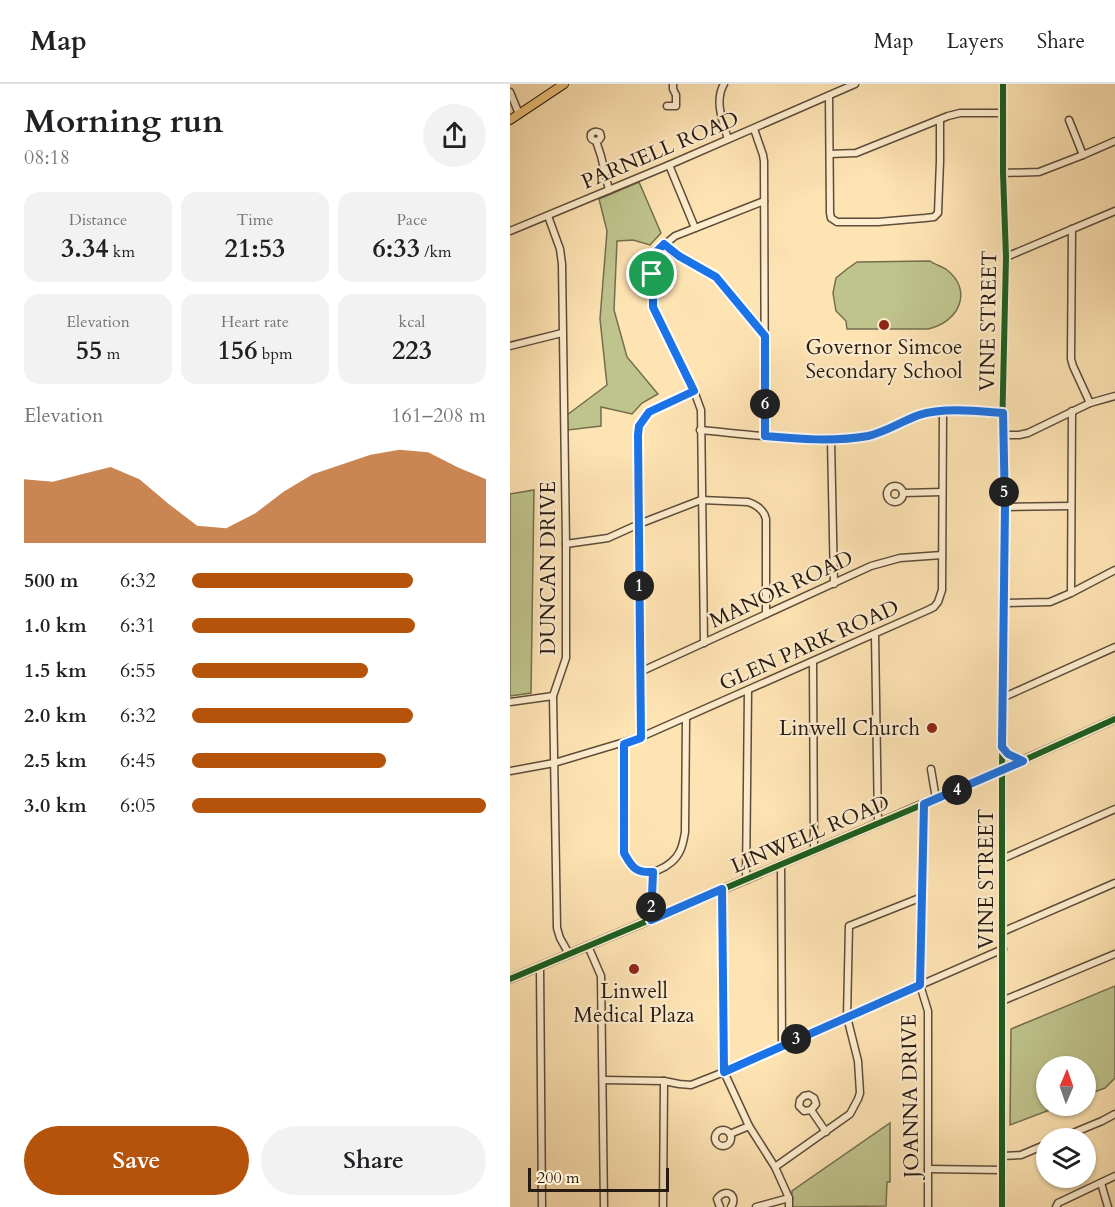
<!DOCTYPE html>
<html lang="en">
<head>
<meta charset="utf-8">
<style>
	body { margin:0; font-family:Cardo,serif; background:#f2f2f2; color:#202124; height:100vh; display:flex; flex-direction:column; font-size:22px; white-space:nowrap }
	* { box-sizing:border-box; margin:0 }
	p { font-size:20px; color:#757577 }
	.icon { flex:none; width:33px; height:33px; fill:none; stroke:currentColor; stroke-width:2; stroke-linecap:round; stroke-linejoin:round }
	.map { position:relative; flex:1; overflow:hidden }
	.drawer { display:flex; flex-direction:column; background:#fff; width:510px }
	.drawer>* { flex:none }
	.needle { width:39px; rotate:2deg }
	.controls { position:absolute; left:526px; top:972px; display:grid; gap:12px }
	.controls a { display:grid; place-items:center; width:60px; height:60px; border-radius:50%; background:#fff; box-shadow:0 2px 4px #0004; font-size:30px }
	.scale { position:absolute; left:18px; bottom:15px; width:141px; box-sizing:border-box; padding-left:6px; border:3px solid #271a11; border-top:0; font-size:16px; line-height:21px; white-space:nowrap; color:#271a11; -webkit-text-stroke:4px #feedce; paint-order:stroke }
	.pin { position:absolute; display:grid; place-items:center; width:51px; height:51px; color:#fff; margin:-26px; border:3px solid #fff; border-radius:50%; box-shadow:0 2px 6px #0007 }
	.km { position:absolute; width:30px; height:30px; margin:-15px; border-radius:50%; background:#222; color:#fff; font-size:16px; line-height:30px; text-align:center }
	.round { display:grid; place-items:center; flex:none; width:63px; height:63px; border-radius:32px; background:#f2f2f2 }
	.summary { display:flex; align-items:center; justify-content:space-between; height:102px; padding:0 24px }
	h1 { font-size:33px; font-weight:600; line-height:45px }
	.metrics { display:grid; grid-template-columns:repeat(3,1fr); gap:9px; height:102px; padding:6px 24px }
	.metrics div { display:grid; align-content:center; border-radius:15px; background:#f2f2f2; text-align:center }
	.metrics b { font-size:26px; font-weight:600 }
	.metrics small { font-size:16px; font-weight:400 }
	.metrics p { font-size:16px }
	.chart { height:168px; padding:12px 24px }
	.chart p { display:flex; justify-content:space-between }
	.chart svg { width:100%; height:108px; margin-top:6px; fill:#b45309; opacity:.7 }
	.cta { display:flex; gap:12px; margin-top:auto; padding:12px 24px }
	.cta a { flex:1; height:69px; border-radius:36px; background:#b45309; color:#fff; font-size:24px; font-weight:600; line-height:69px; text-align:center }
	.cta a+a { background:#f2f2f2; color:#202124 }
	ul { padding:0 24px; list-style:none; font-size:20px }
	li { display:grid; grid-template-columns:96px 72px 1fr; align-items:center; height:45px }
	li i { height:15px; border-radius:8px; background:#b45309 }
	header { display:flex; align-items:center; gap:36px; box-sizing:border-box; height:84px; padding:0 30px; background:#fff; border-bottom:2px solid #e0e0e0 }
	header strong { font-size:28px }
	nav { display:flex; gap:33px; margin-inline-start:auto; font-size:21px }
	main { display:flex; flex:1; min-height:0 }
	.map>svg:first-child { display:block }
	.green { fill:#bfc48d; stroke:#736f4f; stroke-width:1.5 }
	.lines { fill:none; stroke-linecap:round; stroke-linejoin:round }
	.minor-casing { stroke:#5d4c3a; stroke-width:9 }
	.major-casing { stroke:#271a11; stroke-width:10 }
	.minor { stroke:#feedce; stroke-width:6 }
	.major { stroke:#efc27a; stroke-width:8 }
	.cycleway-casing { stroke:#feedce; stroke-width:10 }
	.cycleway { stroke:#1b5e20; stroke-width:6 }
	.route-casing { stroke:#fff; stroke-width:12 }
	.route { stroke:#1a73e8; stroke-width:8 }
	.poi-dot { fill:#8f2418; stroke:#feedce; stroke-width:2 }
	.labels { text-anchor:middle; stroke-width:4.5; stroke-linejoin:round; paint-order:stroke }
	.street-label { font-size:21px; fill:#271a11; stroke:#feedce }
	.poi-label { font-size:21px; fill:#271a11; stroke:#feedce }
</style>
</head>
<body>
<header>
<strong>Map</strong>
<nav><a>Map</a><a>Layers</a><a>Share</a></nav>
</header>
<main>
<section class="drawer">
<div class="summary"><div><h1>Morning run</h1><p>08:18</p></div><a class="round"><svg class="icon" aria-label="share" viewBox="0 0 24 24"><path d="M12 15V3M7 8l5-5 5 5M5 13v7h14v-7"/></svg></a></div>
<div class="metrics">
<div><p>Distance</p><b>3.34<small> km</small></b></div>
<div><p>Time</p><b>21:53</b></div>
<div><p>Pace</p><b>6:33<small> /km</small></b></div>
</div>
<div class="metrics">
<div><p>Elevation</p><b>55<small> m</small></b></div>
<div><p>Heart rate</p><b>156<small> bpm</small></b></div>
<div><p>kcal</p><b>223</b></div>
</div>
<div class="chart"><p><span>Elevation</span>161–208 m</p>
<svg viewBox="0 0 160 44" preserveAspectRatio="none"><path d="M0 44V18L10 19L20 16L30 13L40 18L50 28L60 37L70 38L80 32L90 23L100 16L110 12L120 8L130 6L140 7L150 13L160 18V44z"/></svg>
</div>
<ul>
<li><b>500 m</b>6:32<i style="width:75%"></i></li>
<li><b>1.0 km</b>6:31<i style="width:76%"></i></li>
<li><b>1.5 km</b>6:55<i style="width:60%"></i></li>
<li><b>2.0 km</b>6:32<i style="width:75%"></i></li>
<li><b>2.5 km</b>6:45<i style="width:66%"></i></li>
<li><b>3.0 km</b>6:05<i style="width:100%"></i></li>
</ul>
<div class="cta"><a>Save</a><a>Share</a></div>
</section>
<div class="map">
<svg width="605" height="1123" viewBox="0 0 605 1123">
	<rect width="100%" height="100%" fill="#fee3b3"/>
	<filter id="stains"><feTurbulence type="fractalNoise" baseFrequency=".00333" numOctaves="4"/><feColorMatrix values="0 0 0 0 .2 0 0 0 0 .09 0 0 0 0 .02 0 0 0 .5 -.17"/></filter>
	<radialGradient id="worn" r=".72"><stop offset=".6" stop-color="#630" stop-opacity="0"/><stop offset="1" stop-color="#630" stop-opacity=".3"/></radialGradient>
	<g class="green">
		<polygon points="129,98 151,149 140,161 123,156 107,157 104,226 117,273 148,310 132,319 122,330 91,323 91,342 58,346 57,331 97,301 90,235 97,147 89,115"/>
		<path d="M420 177C425 181 432 182 437 186 464 207 448 239 418 245H337L336 237 326 227 323 209 326 194 337 185 347 178Z"/>
		<polygon points="24,406 21,609 0,612 0,410"/>
		<polygon points="605,902 605,994 595,1004 576,1011 576,982 537,982 537,1022 550,1022 500,1041 501,945"/>
		<polygon points="380,1039 380,1098 377,1098 376,1122 282,1123 282,1107"/>
	</g>
	<g class="lines">
		<g class="minor-casing">
			<g id="minor">
				<path d="M214 0C204 17 213 38 218 55"/>
				<polyline points="0,8 9,30"/>
				<polyline points="319,12 320,129 321,134 327,138 368,138 415,134 424,133 428,129 430,77 430,36"/>
				<polyline points="157,22 166,22 166,11 163,5 163,0"/>
				<polyline points="559,36 573,71"/>
				<polyline points="244,45 253,71 254,77 255,352"/>
				<path d="M86 57 89 56 91 53 90 49C86 47 84 47 81 50 80 55 82 56 86 57L91 72 99 106"/>
				<polyline points="320,70 346,69 438,32 450,29 493,29"/>
				<polyline points="159,81 185,144"/>
				<polyline points="493,89 529,88 573,71 605,57"/>
				<polyline points="38,132 50,165 52,180 56,460 56,574 43,612 47,844 50,854 59,870"/>
				<polyline points="562,145 561,275 563,282 580,319"/>
				<polyline points="0,147 159,81 345,0"/>
				<polyline points="154,161 169,172 206,193 255,251"/>
				<polyline points="496,173 605,127"/>
				<polyline points="0,262 52,249"/>
				<path d="M190 346C245 351 300 359 355 352 375 350 392 337 411 331 435 324 468 326 493 329"/>
				<polyline points="492,351 509,351 518,349 580,319 605,312"/>
				<polyline points="321,355 324,500"/>
				<circle cx="385" cy="410" r="8"/>
				<polyline points="393,409 432,408"/>
				<polyline points="495,423 561,422"/>
				<path d="M56 460 98 454 129 440 191 416 238 418C247 421 254 426 256 435V530"/>
				<polyline points="561,509 562,327"/>
				<polyline points="494,519 540,518 561,509 605,486"/>
				<polyline points="365,551 368,740"/>
				<polyline points="194,559 191,326 184,307 143,223 143,177 147,167 165,152 254,117"/>
				<polyline points="303,578 304,767"/>
				<polyline points="130,588 361,482 390,474 432,471"/>
				<polyline points="492,614 605,563"/>
				<polyline points="0,618 43,612"/>
				<polyline points="131,653 128,351 129,342 139,328 184,307"/>
				<path d="M114 660 113 769C116 773 118 778 121 782 135 797 163 783 170 767 173 761 174 754 175 748L176 634"/>
				<polyline points="421,685 426,715"/>
				<polyline points="0,687 44,679 131,653 418,526 424,523 428,518 432,506 433,328"/>
				<polyline points="414,720 410,901 418,927 418,1123"/>
				<polyline points="492,775 605,725"/>
				<polyline points="271,781 272,962"/>
				<polyline points="236,796 238,607"/>
				<polyline points="212,805 214,988 239,1042 265,1083 279,1114 279,1123"/>
				<polyline points="141,836 143,788"/>
				<polyline points="492,848 605,799"/>
				<polyline points="78,862 91,892 94,1123"/>
				<polyline points="30,883 32,1123"/>
				<polyline points="492,917 605,870"/>
				<polyline points="93,996 154,997 169,1000 181,1001 214,988 337,933 493,865"/>
				<polyline points="301,1026 294,1027 289,1022 290,1016 294,1012 299,1011 304,1014 306,1020 301,1026 316,1048"/>
				<circle cx="213" cy="1054" r="8"/>
				<polyline points="220,1050 239,1042"/>
				<polyline points="551,1054 592,1037 605,1030"/>
				<polyline points="492,1072 511,1071 537,1060"/>
				<polyline points="265,1083 340,1030 348,1015 350,1009 348,977 337,933 339,842 412,813"/>
				<polyline points="418,1085 492,1086"/>
				<polyline points="591,1099 598,1123"/>
				<polyline points="153,1123 154,997"/>
				<path d="M210 1123 207 1115C215 1103 229 1111 221 1123"/>
				<polyline points="246,1123 279,1114"/>
				<polyline points="492,1123 492,686 495,423 492,351 496,173 493,89 493,0"/>
				<polyline points="546,1123 548,1119 605,1092"/>
			</g>
		</g>
		<g class="major-casing">
			<g id="major">
				<polyline points="0,36 54,0"/>
				<polyline points="492,663 498,671 513,677"/>
				<path d="M0 895C202 809 405 726 605 635"/>
			</g>
		</g>
		<use href="#minor" class="minor"/>
		<use href="#major" class="major"/>
		<g class="cycleway-casing">
			<g id="cycleway">
				<polyline points="492,686 605,635"/>
				<polyline points="0,895 414,720"/>
				<polyline points="492,1123 492,686 495,423 492,351 496,173 493,89 493,0"/>
			</g>
		</g>
		<use href="#cycleway" class="cycleway"/>
	</g>
	<g class="lines">
		<g class="route-casing">
			<path id="route" d="M154 160 169 172 206 193 255 252V352C288 355 324 358 358 352 376 348 392 337 409 331 433 323 468 327 493 329L495 423 492 663 498 670 513 677 414 720 410 901 214 988 212 805 141 836 143 788C125 789 122 783 114 769V660L131 654 128 351 129 342 139 328 184 307 143 223V177L147 167Z"/>
		</g>
		<use href="#route" class="route"/>
	</g>
	<g class="poi-dot">
		<circle cx="374" cy="241" r="6"/>
		<circle cx="422" cy="644" r="6"/>
		<circle cx="124" cy="885" r="6"/>
	</g>
	<g class="labels">
		<g class="street-label">
			<text transform="translate(150 66) rotate(-23)" y="7">PARNELL ROAD</text>
			<text transform="translate(478 237) rotate(-89)" y="7">VINE STREET</text>
			<text transform="translate(38 484) rotate(-90)" y="7">DUNCAN DRIVE</text>
			<text transform="translate(271 505) rotate(-25)" y="7">MANOR ROAD</text>
			<text transform="translate(299 561) rotate(-24)" y="7">GLEN PARK ROAD</text>
			<text transform="translate(300 750) rotate(-23)" y="7">LINWELL ROAD</text>
			<text transform="translate(476 795) rotate(-90)" y="7">VINE STREET</text>
			<text transform="translate(400 1012) rotate(-91)" y="7">JOANNA DRIVE</text>
		</g>
		<g class="poi-label">
			<text x="374" y="270">Governor Simcoe<tspan x="374" dy="24">Secondary School</tspan></text>
			<text x="410" y="651" text-anchor="end">Linwell Church</text>
			<text x="124" y="914">Linwell<tspan x="124" dy="24">Medical Plaza</tspan></text>
		</g>
	</g>
	<rect width="100%" height="100%" filter="url(#stains)"/>
	<rect width="100%" height="100%" fill="url(#worn)"/>
</svg>
<div class="controls">
<a><svg class="needle" viewBox="-14 -14 28 28"><path d="M0-13l5 13h-10z" fill="#e53935"/><path d="M0 13l5-13h-10z" fill="#757577"/></svg></a>
<a><svg class="icon" aria-label="layers" viewBox="0 0 24 24"><path d="M12 4l9 5-9 5-9-5zM3 14l9 5 9-5"/></svg></a>
</div>
<div class="scale">200 m</div>
<div class="pin" style="left:142px;top:190px;background:#1e9e55"><svg class="icon" aria-label="arrive" viewBox="0 0 24 24"><path d="M6 21V4h12l-3 4 3 4H6"/></svg></div>
<b class="km" style="left:129px;top:502px">1</b>
<b class="km" style="left:141px;top:823px">2</b>
<b class="km" style="left:286px;top:955px">3</b>
<b class="km" style="left:447px;top:706px">4</b>
<b class="km" style="left:494px;top:408px">5</b>
<b class="km" style="left:255px;top:320px">6</b>
</div>
</main>
</body>
</html>
